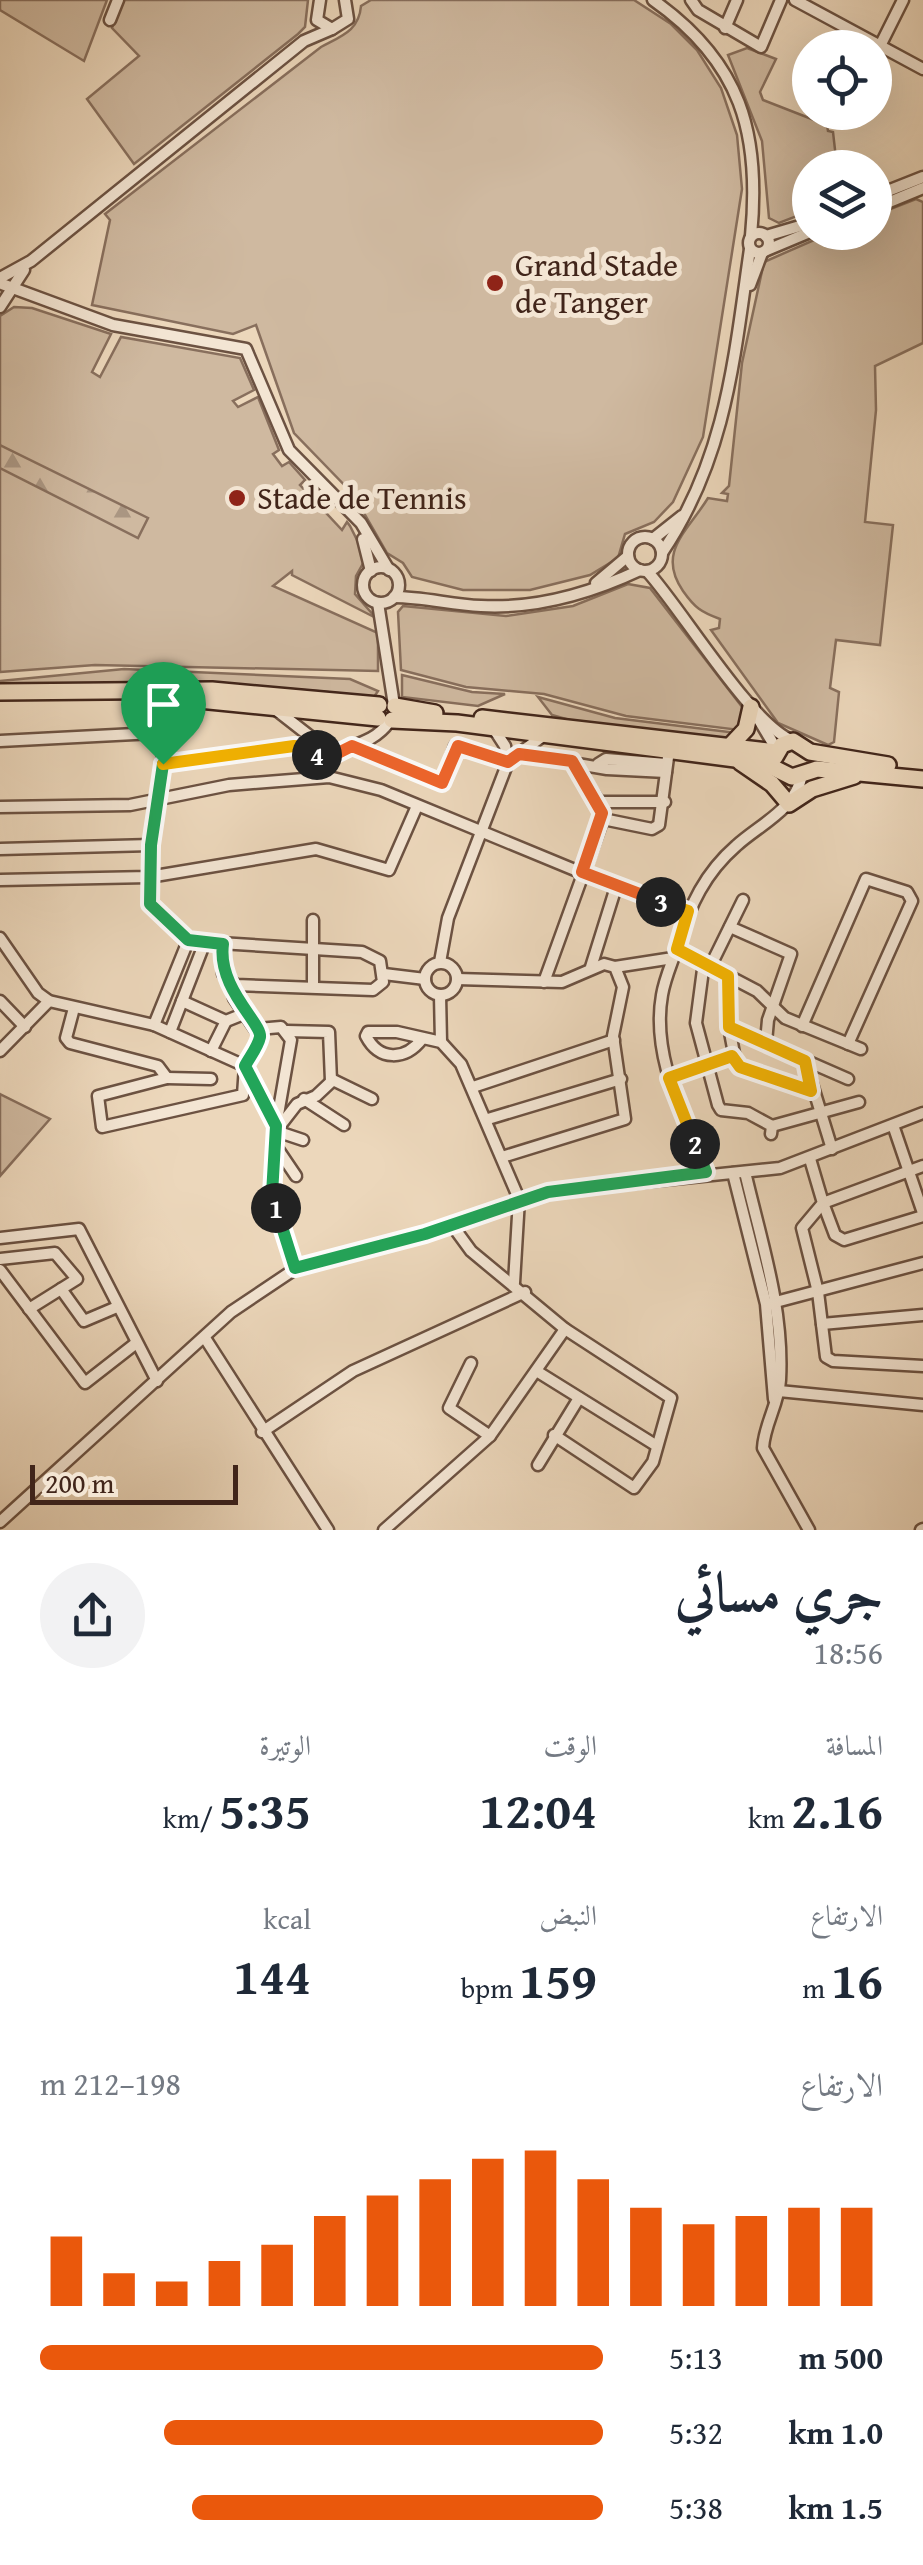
<!DOCTYPE html>
<html lang="ar">
<head>
<meta charset="utf-8">
<style>
	body { margin:0; font-family:"Gentium Book Plus",Amiri,serif; background:#f2f2f3; color:#1f2937; direction:rtl; height:100vh; display:flex; flex-direction:column; font-size:38px; white-space:nowrap }
	* { box-sizing:border-box; margin:0 }
	p { font-size:32px; color:#747a83 }
	.icon { flex:none; width:55px; height:55px; fill:none; stroke:currentColor; stroke-width:2; stroke-linecap:round; stroke-linejoin:round }
	.map { position:relative; height:1530px; overflow:hidden; direction:ltr }
	.sheet { display:flex; flex-direction:column; background:#fff; flex:1 }
	.sheet>* { flex:none }
	.fabs { position:absolute; left:792px; top:30px; display:grid; gap:20px }
	.fabs a { display:grid; place-items:center; width:100px; height:100px; border-radius:50%; background:#fff; box-shadow:0 10px 40px #0002; font-size:50px }
	.scale { position:absolute; left:30px; bottom:25px; width:208px; box-sizing:border-box; padding-left:10px; border:5px solid #41251a; border-top:0; font-size:28px; line-height:35px; white-space:nowrap; color:#41251a; -webkit-text-stroke:8px #f3e5d3; paint-order:stroke }
	.pin { position:absolute; display:grid; place-items:center; width:85px; height:85px; color:#fff; margin:-102px -42px; border-radius:50% 50% 50% 0; rotate:-45deg; box-shadow:0 0 10px #0007 }
	.pin .icon { rotate:45deg }
	.km { position:absolute; width:50px; height:50px; margin:-25px; border-radius:50%; background:#222; color:#fff; font-size:28px; line-height:50px; text-align:center }
	.round { display:grid; place-items:center; flex:none; width:105px; height:105px; border-radius:52px; background:#f2f2f3 }
	.headline { display:flex; align-items:center; justify-content:space-between; height:170px; padding:0 40px }
	h1 { font-size:55px; font-weight:800; line-height:75px }
	.figures { display:grid; grid-template-columns:repeat(3,1fr); gap:15px; height:170px; padding:10px 40px }
	.figures div { display:grid; align-content:center }
	.figures b { font-size:50px; font-weight:800 }
	.figures small { font-size:28px; font-weight:400 }
	.figures p { font-size:28px }
	.chart { height:280px; padding:20px 40px }
	.chart p { display:flex; justify-content:space-between }
	.chart svg { width:100%; height:180px; margin-top:10px; stroke:#ea580c; stroke-width:6 }
	ul { padding:0 40px; list-style:none; font-size:32px }
	li { display:grid; grid-template-columns:160px 120px 1fr; align-items:center; height:75px }
	li i { height:25px; border-radius:12px; background:#ea580c }
	.map>svg:first-child { display:block }
	.grass { fill:#cfb9a0; stroke:#886f5d; stroke-width:2.5 }
	.forest { fill:url(#forest-firs); stroke:#886f5d; stroke-width:2.5 }
	.lines { fill:none; stroke-linecap:round; stroke-linejoin:round }
	.minor-casing { stroke:#6c5242; stroke-width:15 }
	.highway-casing { stroke:#41251a; stroke-width:20 }
	.minor { stroke:#f3e5d3; stroke-width:10 }
	.highway { stroke:#ecd7bb; stroke-width:15 }
	.split-1-casing { stroke:#fff; stroke-width:20 }
	.split-2-casing { stroke:#fff; stroke-width:20 }
	.split-3-casing { stroke:#fff; stroke-width:20 }
	.split-4-casing { stroke:#fff; stroke-width:20 }
	.split-5-casing { stroke:#fff; stroke-width:20 }
	.split-1 { stroke:#22a559; stroke-width:12 }
	.split-2 { stroke:#22a559; stroke-width:12 }
	.split-3 { stroke:#f5b400; stroke-width:12 }
	.split-4 { stroke:#f0652b; stroke-width:12 }
	.split-5 { stroke:#f5b400; stroke-width:12 }
	.poi-dot { fill:#8f2418; stroke:#f3e5d3; stroke-width:4 }
	.labels { text-anchor:middle; stroke-width:10; stroke-linejoin:round; paint-order:stroke }
	.poi-label { font-size:32px; fill:#41251a; stroke:#f3e5d3; text-anchor:start }
</style>
</head>
<body>
<div class="map">
<svg width="923" height="1530" viewBox="0 0 923 1530">
	<defs>
		<pattern id="forest-firs" width="22" height="20" patternUnits="userSpaceOnUse" patternTransform="scale(2.5)"><rect width="22" height="20" fill="#cfb9a0"/><path d="M5 1l3.5 6h-7zM16 11l3.5 6h-7z" fill="#aa9682"/></pattern>
	</defs>
	<rect width="100%" height="100%" fill="#ecd7bb"/>
	<filter id="stains"><feTurbulence type="fractalNoise" baseFrequency=".002" numOctaves="4"/><feColorMatrix values="0 0 0 0 .2 0 0 0 0 .09 0 0 0 0 .02 0 0 0 .5 -.17"/></filter>
	<radialGradient id="worn" r=".72"><stop offset=".6" stop-color="#630" stop-opacity="0"/><stop offset="1" stop-color="#630" stop-opacity=".3"/></radialGradient>
	<g class="grass">
		<polygon points="0,0 107,0 84,61 0,10"/>
		<polygon points="122,0 308,0 305,27 298,34 134,164 87,99 139,56 112,28"/>
		<path d="M371 0H634L671 24 697 50 721 88 737 135 742 189 703 437 673 502 654 522 625 534 618 558 590 575 530 590H463L412 577 403 563 387 553 353 494 294 433 256 325 233 334 92 305 110 220 105 214 321 47C341 36 359 31 361 6Z"/>
		<polygon points="747,48 776,59 760,92 763,100 827,125 828,131 833,132 837,167 810,168 810,211 779,223 769,218 762,141 728,55"/>
		<path d="M916 199 923 202V343L875 366 876 410 865 522 893 525 880 645 836 640 830 688 839 692 834 742 828 745 778 723 711 630 719 628 720 619C701 612 695 608 683 591 656 552 688 531 708 498L727 501 728 494 722 493 729 486 742 363 764 262 830 233 875 232V215Z"/>
		<polygon points="14,307 32,308 111,334 92,372 100,377 121,337 240,358 254,390 233,401 238,407 258,397 279,450 273,454 282,466 289,462 305,480 300,485 342,530 347,522 350,526 366,558 356,576 355,594 376,618 292,575 292,571 273,586 378,633 378,671 95,665 0,672 0,316"/>
		<polygon points="628,584 650,588 746,712 739,730 626,716 544,694 466,687 401,670 398,612 403,606 506,616 573,606"/>
		<path d="M124 669 350 679 378 691 374 697C249 682 125 680 0 686V681Z"/>
		<polygon points="402,675 472,692 505,694 478,706 402,697"/>
		<polygon points="538,697 615,718 737,733 732,741 587,725 552,715"/>
		<polygon points="0,1094 50,1119 0,1176"/>
	</g>
	<polygon class="forest" points="0,445 148,518 138,538 0,468"/>
	<g class="lines">
		<g class="minor-casing">
			<g id="minor">
				<polyline points="320,0 317,20 332,29 348,19 345,0"/>
				<path d="M653 0C741 62 761 133 751 236"/>
				<polyline points="691,0 698,10 761,47 781,0"/>
				<polyline points="795,0 923,69"/>
				<polyline points="110,20 118,0"/>
				<polyline points="725,28 737,0"/>
				<polyline points="880,46 903,0"/>
				<polyline points="875,196 923,177"/>
				<polyline points="875,208 923,188"/>
				<circle cx="759" cy="243" r="10"/>
				<polyline points="766,236 810,223"/>
				<polyline points="767,250 810,232"/>
				<polyline points="0,278 31,261 304,41 332,29"/>
				<polyline points="2,284 113,325 246,349 289,450 361,523 389,570"/>
				<polyline points="750,285 762,253"/>
				<polyline points="0,307 24,270"/>
				<circle cx="645" cy="554" r="17"/>
				<polyline points="363,539 371,571"/>
				<polyline points="653,539 682,516"/>
				<path d="M662 553C726 458 734 360 750 249"/>
				<circle cx="381" cy="585" r="18"/>
				<path d="M647 571C682 609 750 724 793 741"/>
				<polyline points="596,583 628,556"/>
				<path d="M394 597C424 597 452 605 481 606 535 609 591 593 640 570"/>
				<polyline points="378,603 394,705"/>
				<polyline points="275,709 316,741 312,776"/>
				<polyline points="759,720 777,750"/>
				<polyline points="0,741 154,733 164,738 164,747 149,877 0,880"/>
				<polyline points="351,746 442,783 455,746 508,762"/>
				<polyline points="519,754 607,769 666,772"/>
				<polyline points="517,755 543,736"/>
				<path d="M317 764C340 744 371 748 389 722"/>
				<polyline points="598,764 606,759 666,764"/>
				<polyline points="163,765 294,745 317,748"/>
				<polyline points="599,802 665,802"/>
				<polyline points="0,807 130,805 229,785 329,777 381,790 616,887 687,911"/>
				<polyline points="603,819 652,829 659,825 669,750"/>
				<polyline points="0,849 151,845"/>
				<polyline points="730,927 791,954 768,1020 766,1042"/>
				<polyline points="0,938 38,993 49,1001 154,1025 245,1066 243,1095 102,1127 98,1096 167,1078 158,1066 70,1043 66,1038 74,1008"/>
				<polyline points="188,941 362,952 380,961 383,982 373,990 236,985 223,974 223,944"/>
				<polyline points="677,949 757,991 785,1018 861,1049"/>
				<polyline points="440,962 448,918 508,762 505,746 494,729"/>
				<polyline points="704,962 696,1023 718,1105 721,1110 748,1113 772,1126 771,1134"/>
				<circle cx="441" cy="979" r="16"/>
				<polyline points="711,965 743,900"/>
				<polyline points="591,967 616,887"/>
				<polyline points="615,967 673,958"/>
				<polyline points="384,974 425,979"/>
				<polyline points="728,976 729,1027 736,1064 811,1091"/>
				<polyline points="457,979 562,982 604,964 615,967 623,987 613,1036 625,1119 502,1157"/>
				<polyline points="230,982 234,998 260,1036 245,1066"/>
				<polyline points="544,982 603,819 599,802 572,761"/>
				<polyline points="313,987 313,920"/>
				<polyline points="440,995 441,1042"/>
				<polyline points="0,1001 25,1027"/>
				<polyline points="182,1001 226,1021 246,1013"/>
				<polyline points="154,1025 188,941 150,904 149,877 316,849 389,870 417,806"/>
				<polyline points="802,1026 866,879 907,892 912,901 848,1044"/>
				<polyline points="729,1027 848,1079"/>
				<polyline points="258,1029 281,1027 291,1040 276,1126"/>
				<polyline points="287,1031 329,1032 331,1081"/>
				<polyline points="170,1032 205,942"/>
				<path d="M422 1039C405 1061 379 1061 366 1036L368 1032H397L441 1042 461 1064 519 1199 514 1283"/>
				<polyline points="0,1051 49,1001"/>
				<polyline points="211,1051 226,1021"/>
				<polyline points="805,1061 832,1149"/>
				<polyline points="248,1076 276,1126 272,1194 295,1269"/>
				<polyline points="167,1078 211,1079"/>
				<polyline points="669,1078 732,1055"/>
				<polyline points="473,1087 614,1040"/>
				<polyline points="304,1099 344,1125"/>
				<polyline points="488,1119 621,1079"/>
				<polyline points="893,1125 923,1213"/>
				<polyline points="772,1126 859,1102"/>
				<polyline points="303,1140 276,1131 297,1104 316,1096 333,1080 372,1099"/>
				<polyline points="275,1145 296,1176"/>
				<polyline points="810,1159 823,1203 802,1228 818,1292 826,1357 833,1361 923,1366"/>
				<polyline points="923,1166 823,1203 835,1235 844,1240 923,1216"/>
				<path d="M706 1172C684 1116 651 1057 662 995 665 977 673 961 678 944 690 905 705 873 736 846 760 824 795 810 802 775"/>
				<path d="M745 1172C761 1241 784 1308 780 1380 779 1403 764 1425 763 1448L809 1530"/>
				<polyline points="733,1173 766,1304 774,1399"/>
				<polyline points="452,1225 471,1251 565,1329 671,1398 653,1462 634,1488 554,1435"/>
				<polyline points="0,1238 79,1229 157,1381"/>
				<polyline points="0,1259 55,1253 77,1279 29,1309"/>
				<polyline points="0,1270 85,1383 135,1344"/>
				<polyline points="61,1289 84,1321 117,1307"/>
				<polyline points="772,1303 923,1263"/>
				<polyline points="822,1324 923,1315"/>
				<polyline points="205,1338 328,1530"/>
				<polyline points="471,1363 449,1408 490,1436"/>
				<polyline points="538,1372 657,1446"/>
				<polyline points="779,1391 923,1405"/>
				<polyline points="262,1432 353,1371 525,1292"/>
				<polyline points="538,1465 579,1398"/>
				<polyline points="0,1522 231,1312 301,1265 425,1234 547,1192 780,1168 923,1113"/>
				<polyline points="384,1530 490,1436 565,1329"/>
				<polyline points="921,1530 923,1529"/>
			</g>
		</g>
		<g class="highway-casing">
			<g id="highway">
				<polyline points="0,692 212,690 379,705"/>
				<polyline points="189,699 378,718"/>
				<polyline points="395,706 435,713"/>
				<polyline points="482,718 776,752"/>
				<polyline points="392,720 457,723 735,759 766,764 792,777 817,769 923,779"/>
				<polyline points="729,747 746,729 751,707"/>
				<polyline points="775,757 782,745 793,741 810,752 888,765"/>
				<polyline points="740,762 772,784 789,804 812,789 854,776"/>
			</g>
		</g>
		<use href="#minor" class="minor"/>
		<use href="#highway" class="highway"/>
	</g>
	<g class="lines">
		<g class="split-1-casing">
			<path id="split-1" d="M163 764 151 845 150 904 188 940 223 944C217 988 262 1023 260 1037 258 1047 249 1058 245 1066L276 1126 272 1194 276 1208"/>
		</g>
		<g class="split-2-casing">
			<polyline id="split-2" points="276,1208 295,1268 425,1234 548,1192 706,1172 695,1144"/>
		</g>
		<g class="split-3-casing">
			<polyline id="split-3" points="661,902 688,911 677,949 728,976 729,1027 805,1061 811,1091 740,1067 732,1056 669,1078 695,1144"/>
		</g>
		<g class="split-4-casing">
			<polyline id="split-4" points="317,755 316,764 352,746 442,783 458,746 508,762 519,754 572,761 602,813 582,872 661,902"/>
		</g>
		<g class="split-5-casing">
			<polyline id="split-5" points="163,764 294,746 317,748 317,755"/>
		</g>
		<use href="#split-1" class="split-1"/>
		<use href="#split-2" class="split-2"/>
		<use href="#split-3" class="split-3"/>
		<use href="#split-4" class="split-4"/>
		<use href="#split-5" class="split-5"/>
	</g>
	<g class="poi-dot">
		<circle cx="495" cy="283" r="10"/>
		<circle cx="237" cy="498" r="10"/>
	</g>
	<g class="labels">
		<g class="poi-label">
			<text x="515" y="276">Grand Stade<tspan x="515" dy="37">de Tanger</tspan></text>
			<text x="257" y="509">Stade de Tennis</text>
		</g>
	</g>
	<rect width="100%" height="100%" filter="url(#stains)"/>
	<rect width="100%" height="100%" fill="url(#worn)"/>
</svg>
<div class="fabs">
<a><svg class="icon" aria-label="locate" viewBox="0 0 24 24"><circle cx="12" cy="12" r="6"/><path d="M12 2v4M12 18v4M2 12h4M18 12h4"/></svg></a>
<a><svg class="icon" aria-label="layers" viewBox="0 0 24 24"><path d="M12 4l9 5-9 5-9-5zM3 14l9 5 9-5"/></svg></a>
</div>
<div class="scale">200 m</div>
<div class="pin" style="left:163px;top:764px;background:#1e9e55"><svg class="icon" aria-label="arrive" viewBox="0 0 24 24"><path d="M6 21V4h12l-3 4 3 4H6"/></svg></div>
<b class="km" style="left:276px;top:1208px">1</b>
<b class="km" style="left:695px;top:1144px">2</b>
<b class="km" style="left:661px;top:902px">3</b>
<b class="km" style="left:317px;top:755px">4</b>
</div>
<section class="sheet">
<div class="headline"><div><h1>جري مسائي</h1><p>18:56</p></div><a class="round"><svg class="icon" aria-label="share" viewBox="0 0 24 24"><path d="M12 15V3M7 8l5-5 5 5M5 13v7h14v-7"/></svg></a></div>
<div class="figures">
<div><p>المسافة</p><b>2.16<small> km</small></b></div>
<div><p>الوقت</p><b>12:04</b></div>
<div><p>الوتيرة</p><b>5:35<small> /km</small></b></div>
</div>
<div class="figures">
<div><p>الارتفاع</p><b>16<small> m</small></b></div>
<div><p>النبض</p><b>159<small> bpm</small></b></div>
<div><p>kcal</p><b>144</b></div>
</div>
<div class="chart"><p><span>الارتفاع</span>198–212 m</p>
<svg viewBox="0 0 160 44" preserveAspectRatio="none"><path d="M5 44V27M15 44V36M25 44V38M35 44V33M45 44V29M55 44V22M65 44V17M75 44V13M85 44V8M95 44V6M105 44V13M115 44V20M125 44V24M135 44V22M145 44V20M155 44V20"/></svg>
</div>
<ul>
<li><b>500 m</b>5:13<i style="width:100%"></i></li>
<li><b>1.0 km</b>5:32<i style="width:78%"></i></li>
<li><b>1.5 km</b>5:38<i style="width:73%"></i></li>
</ul>
</section>
</body>
</html>
